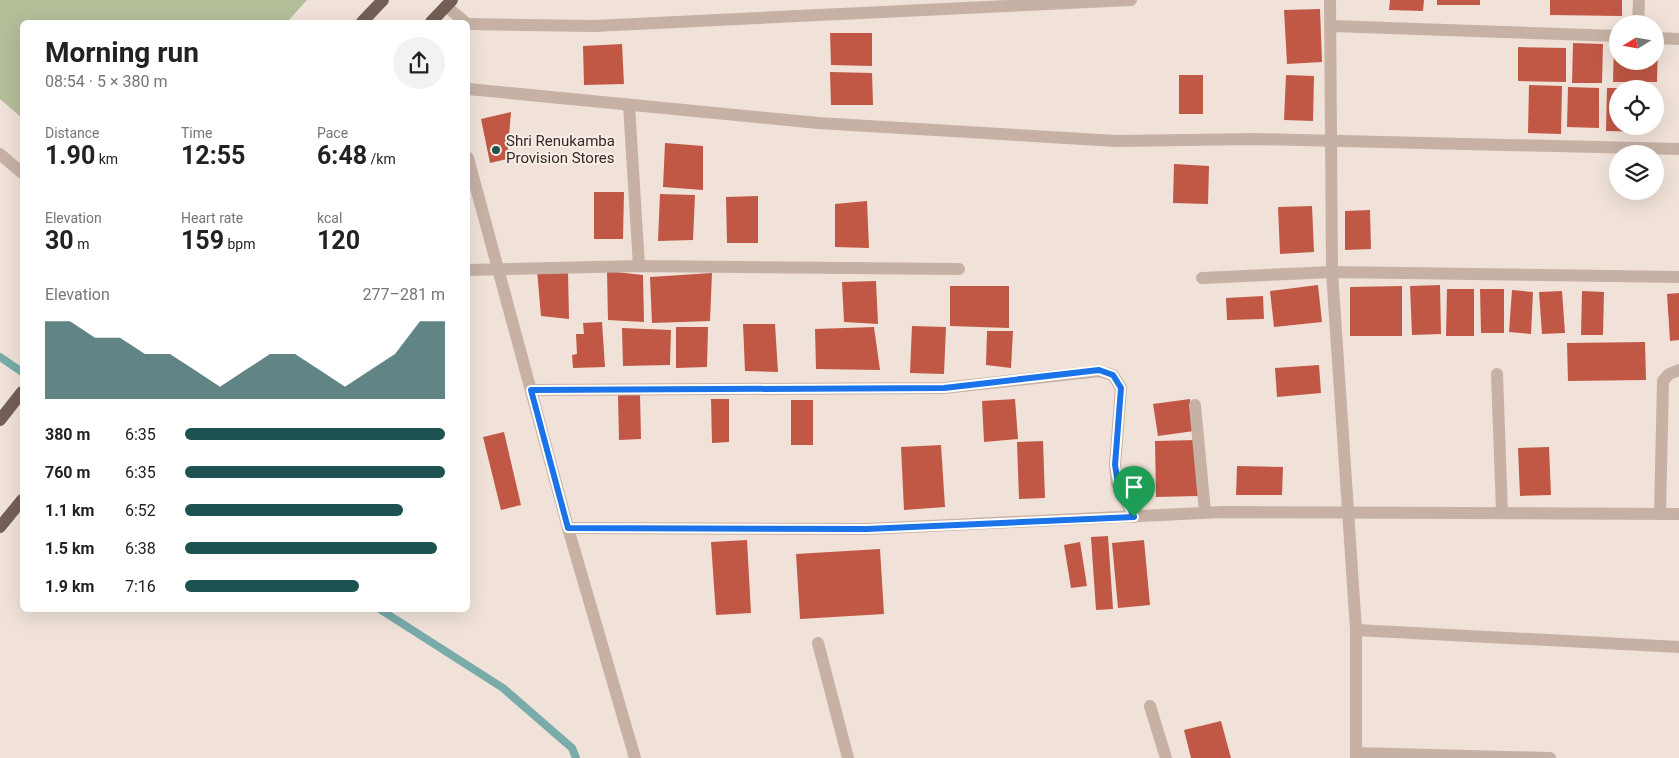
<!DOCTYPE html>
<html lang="en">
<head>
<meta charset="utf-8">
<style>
	body { margin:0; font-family:Roboto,sans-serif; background:#f2f2f2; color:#222; height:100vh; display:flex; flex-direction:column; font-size:19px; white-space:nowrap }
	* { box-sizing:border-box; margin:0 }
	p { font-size:16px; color:#767676 }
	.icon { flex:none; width:28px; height:28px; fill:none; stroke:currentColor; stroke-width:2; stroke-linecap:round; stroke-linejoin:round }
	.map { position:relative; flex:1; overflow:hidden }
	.side { position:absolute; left:20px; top:20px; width:450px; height:592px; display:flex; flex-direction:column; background:#fff; border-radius:8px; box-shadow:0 5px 20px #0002 }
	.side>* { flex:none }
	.needle { width:32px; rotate:259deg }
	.tools { position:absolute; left:1609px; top:15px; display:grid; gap:10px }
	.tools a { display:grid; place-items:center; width:55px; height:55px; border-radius:50%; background:#fff; box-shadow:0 5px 20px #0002; font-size:25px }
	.pin { position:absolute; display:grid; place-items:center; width:42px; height:42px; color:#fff; margin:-51px -21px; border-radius:50% 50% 50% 0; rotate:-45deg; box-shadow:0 0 5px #0007 }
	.pin .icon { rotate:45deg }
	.round { display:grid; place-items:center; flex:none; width:52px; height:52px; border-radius:26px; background:#f2f2f2 }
	.headline { display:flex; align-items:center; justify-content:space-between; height:85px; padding:0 25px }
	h1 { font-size:28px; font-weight:700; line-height:38px }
	.metrics { display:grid; grid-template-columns:repeat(3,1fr); gap:8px; height:85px; padding:5px 25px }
	.metrics div { display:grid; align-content:center }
	.metrics b { font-size:25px; font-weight:700 }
	.metrics small { font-size:14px; font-weight:400 }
	.metrics p { font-size:14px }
	.chart { height:140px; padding:10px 25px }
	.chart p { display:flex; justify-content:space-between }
	.chart svg { width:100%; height:90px; margin-top:5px; fill:#1d5251; opacity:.7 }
	ul { padding:0 25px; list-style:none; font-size:16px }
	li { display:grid; grid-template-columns:80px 60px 1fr; align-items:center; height:38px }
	li i { height:12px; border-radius:6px; background:#1d5251 }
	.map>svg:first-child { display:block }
	.green { fill:#b4be99 }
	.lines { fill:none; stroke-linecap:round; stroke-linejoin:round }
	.stream { stroke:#78aba9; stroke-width:8 }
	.building { fill:#c15845 }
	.minor { stroke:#c7b1a5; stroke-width:12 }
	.primary { stroke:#745f57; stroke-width:12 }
	.route-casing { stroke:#fff; stroke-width:10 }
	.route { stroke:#1a73e8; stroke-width:6 }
	.poi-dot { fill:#1d5251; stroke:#f8ede4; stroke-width:2 }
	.labels { text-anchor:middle; stroke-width:4; stroke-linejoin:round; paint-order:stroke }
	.poi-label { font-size:15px; fill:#332926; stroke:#f8ede4; text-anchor:start }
</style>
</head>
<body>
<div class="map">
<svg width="1679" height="758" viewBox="0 0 1679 758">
	<rect width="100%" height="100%" fill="#f0e2d8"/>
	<polygon class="green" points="0,0 307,0 287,22 22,22 22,118 0,99"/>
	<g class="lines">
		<g class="stream">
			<polyline points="0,357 22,372"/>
			<polyline points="381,610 503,688 572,748 576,758"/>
		</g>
	</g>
	<g class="building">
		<polygon points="1390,0 1424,0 1423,11 1389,10"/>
		<rect x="1437" y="0" width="43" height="5"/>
		<polygon points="1550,0 1622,0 1622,16 1550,15"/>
		<polygon points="1320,9 1322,62 1287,64 1284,10"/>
		<polygon points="830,33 872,33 872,66 831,65"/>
		<polygon points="1573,43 1603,44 1602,83 1572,83"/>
		<polygon points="622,44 624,84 584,85 583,46"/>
		<polygon points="1614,44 1618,44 1618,61 1655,61 1655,45 1658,45 1657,82 1613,82"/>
		<polygon points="1518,47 1566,48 1566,82 1518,81"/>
		<polygon points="830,72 872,73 873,105 831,105"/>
		<rect x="1179" y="75" width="24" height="39"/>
		<polygon points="1286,75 1314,76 1313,121 1284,120"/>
		<polygon points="1529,85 1562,86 1561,134 1528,133"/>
		<polygon points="1568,87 1599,88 1599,128 1567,127"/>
		<polygon points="1607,88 1618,88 1618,126 1646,126 1646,132 1606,131"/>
		<polygon points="511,112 507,159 490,163 481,119"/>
		<polygon points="665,143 703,146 703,190 663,187"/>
		<polygon points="1174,164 1209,166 1208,204 1173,203"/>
		<polygon points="594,192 624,192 623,239 594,239"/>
		<polygon points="660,194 695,195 693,240 658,241"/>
		<polygon points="758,196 758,243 727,243 726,197"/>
		<polygon points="867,201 869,248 835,247 835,204"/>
		<polygon points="1312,206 1314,252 1280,254 1278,207"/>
		<polygon points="1370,210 1371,249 1345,250 1345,211"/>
		<polygon points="537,270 568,271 569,319 541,316"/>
		<polygon points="607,271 643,275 644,322 608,320"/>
		<polygon points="712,273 710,321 652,323 650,277"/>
		<polygon points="876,281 878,324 844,322 842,282"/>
		<polygon points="1318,285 1322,322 1274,327 1270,291"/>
		<polygon points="1440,285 1441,334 1412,335 1410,286"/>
		<polygon points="950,286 1009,286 1009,328 950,326"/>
		<polygon points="1402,286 1402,336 1350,336 1350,287"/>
		<polygon points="1447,289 1474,289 1474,336 1446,336"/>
		<polygon points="1480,289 1504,289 1504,333 1481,333"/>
		<polygon points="1512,290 1533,292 1531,334 1509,332"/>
		<polygon points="1562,291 1565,333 1542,334 1539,292"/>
		<polygon points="1582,291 1604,292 1603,335 1581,335"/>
		<polygon points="1679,293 1679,340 1670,341 1667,294"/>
		<polygon points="1263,296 1264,319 1227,320 1226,298"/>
		<polygon points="602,322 605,367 573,368 572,355 577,354 576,334 584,334 583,323"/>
		<polygon points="743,324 775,324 778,372 745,371"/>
		<polygon points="912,326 946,327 944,374 910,373"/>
		<polygon points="676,327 708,327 707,367 676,368"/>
		<polygon points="874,327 880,370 816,369 815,329"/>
		<polygon points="622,328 671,330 670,365 623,366"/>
		<polygon points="987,331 1013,331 1011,368 986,365"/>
		<polygon points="1645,342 1646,380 1568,381 1567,343"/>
		<polygon points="1319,365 1321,393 1277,397 1275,368"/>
		<polygon points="640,394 641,439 619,440 618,395"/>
		<polygon points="711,399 729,399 729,442 712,443"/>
		<polygon points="1015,399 1018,439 984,442 982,401"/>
		<polygon points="1190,399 1194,431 1158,436 1153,404"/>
		<rect x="791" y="400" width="22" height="45"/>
		<polygon points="504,432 521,505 501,510 483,437"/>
		<polygon points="1197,440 1198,496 1156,497 1155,441"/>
		<polygon points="1043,441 1045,498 1019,499 1017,442"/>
		<polygon points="941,445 945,507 904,510 901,447"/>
		<polygon points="1549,447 1551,495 1520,496 1518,448"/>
		<polygon points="1237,466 1283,467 1282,495 1236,495"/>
		<polygon points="1108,536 1113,609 1096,610 1091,537"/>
		<polygon points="747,540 751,613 716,615 711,542"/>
		<polygon points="1144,540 1150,605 1118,608 1112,543"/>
		<polygon points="1080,542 1087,586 1071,588 1064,545"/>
		<polygon points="880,549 884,614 800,619 796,554"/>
		<polygon points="1221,721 1231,758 1191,758 1184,730"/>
	</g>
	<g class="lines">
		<g class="minor">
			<polyline points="1330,0 1332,272 1356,630 1356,758"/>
			<polyline points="446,6 465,22"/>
			<polyline points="468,24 594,26 1131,0"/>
			<polyline points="1638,24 1639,0"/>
			<polyline points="1331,26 1618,36"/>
			<polyline points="1655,38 1679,39"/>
			<polyline points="468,89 818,123 1116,141 1256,139 1679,149"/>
			<polyline points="629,105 639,266"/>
			<polyline points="0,154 22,173"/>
			<polyline points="468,158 570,535 635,758"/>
			<polyline points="468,270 639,266 959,269"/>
			<polyline points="1202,278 1332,272 1679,277"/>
			<polyline points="1497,374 1502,512"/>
			<polyline points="531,390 944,388 1099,371 1113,375 1121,388 1115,465 1117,483 1134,517"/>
			<polyline points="1195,405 1205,512"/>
			<polyline points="1660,514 1663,381 1669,374 1679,370"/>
			<polyline points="568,528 867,529 1223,512 1679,514"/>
			<polyline points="1356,630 1679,647"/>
			<polyline points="818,643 848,758"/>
			<polyline points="1150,706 1166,758"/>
			<polyline points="1356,753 1550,758"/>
		</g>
		<g class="primary">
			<polyline points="362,22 383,0"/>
			<polyline points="431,22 452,0"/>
			<polyline points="0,420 22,392"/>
			<polyline points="0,527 22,500"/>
		</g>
	</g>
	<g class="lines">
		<g class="route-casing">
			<polygon id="route" points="1099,370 1113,375 1121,388 1115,465 1118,483 1134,517 867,529 568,528 531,390 944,388"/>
		</g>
		<use href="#route" class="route"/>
	</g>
	<circle class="poi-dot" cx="496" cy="150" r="5"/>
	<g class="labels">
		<g class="poi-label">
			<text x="506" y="146">Shri Renukamba<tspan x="506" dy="17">Provision Stores</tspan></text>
		</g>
	</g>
</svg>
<div class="tools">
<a><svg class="needle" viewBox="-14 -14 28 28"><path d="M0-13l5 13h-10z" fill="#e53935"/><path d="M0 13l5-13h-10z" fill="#767676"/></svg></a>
<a><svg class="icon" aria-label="locate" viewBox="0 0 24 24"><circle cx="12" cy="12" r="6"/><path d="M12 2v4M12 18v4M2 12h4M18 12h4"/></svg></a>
<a><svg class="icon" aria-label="layers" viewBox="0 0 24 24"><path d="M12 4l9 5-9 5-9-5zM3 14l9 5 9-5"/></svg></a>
</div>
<div class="pin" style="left:1134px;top:517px;background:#1e9e55"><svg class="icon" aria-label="arrive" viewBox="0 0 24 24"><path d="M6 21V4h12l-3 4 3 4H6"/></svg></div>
<section class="side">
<div class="headline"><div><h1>Morning run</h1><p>08:54 · 5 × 380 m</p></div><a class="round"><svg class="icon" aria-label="share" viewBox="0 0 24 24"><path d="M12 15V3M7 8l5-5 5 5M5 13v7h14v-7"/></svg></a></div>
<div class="metrics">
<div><p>Distance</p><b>1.90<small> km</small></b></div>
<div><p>Time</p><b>12:55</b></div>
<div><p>Pace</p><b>6:48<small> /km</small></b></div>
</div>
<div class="metrics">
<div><p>Elevation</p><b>30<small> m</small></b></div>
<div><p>Heart rate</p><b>159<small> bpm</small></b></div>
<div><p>kcal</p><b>120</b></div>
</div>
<div class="chart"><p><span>Elevation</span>277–281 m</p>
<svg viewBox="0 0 160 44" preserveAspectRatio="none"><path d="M0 44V6L10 6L20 14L30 14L40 22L50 22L60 30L70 38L80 30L90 22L100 22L110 30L120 38L130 30L140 22L150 6L160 6V44z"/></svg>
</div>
<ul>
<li><b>380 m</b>6:35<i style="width:100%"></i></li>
<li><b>760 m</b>6:35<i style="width:100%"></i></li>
<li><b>1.1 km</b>6:52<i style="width:84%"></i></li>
<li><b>1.5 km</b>6:38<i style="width:97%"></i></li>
<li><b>1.9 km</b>7:16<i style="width:67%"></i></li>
</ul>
</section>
</div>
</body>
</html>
